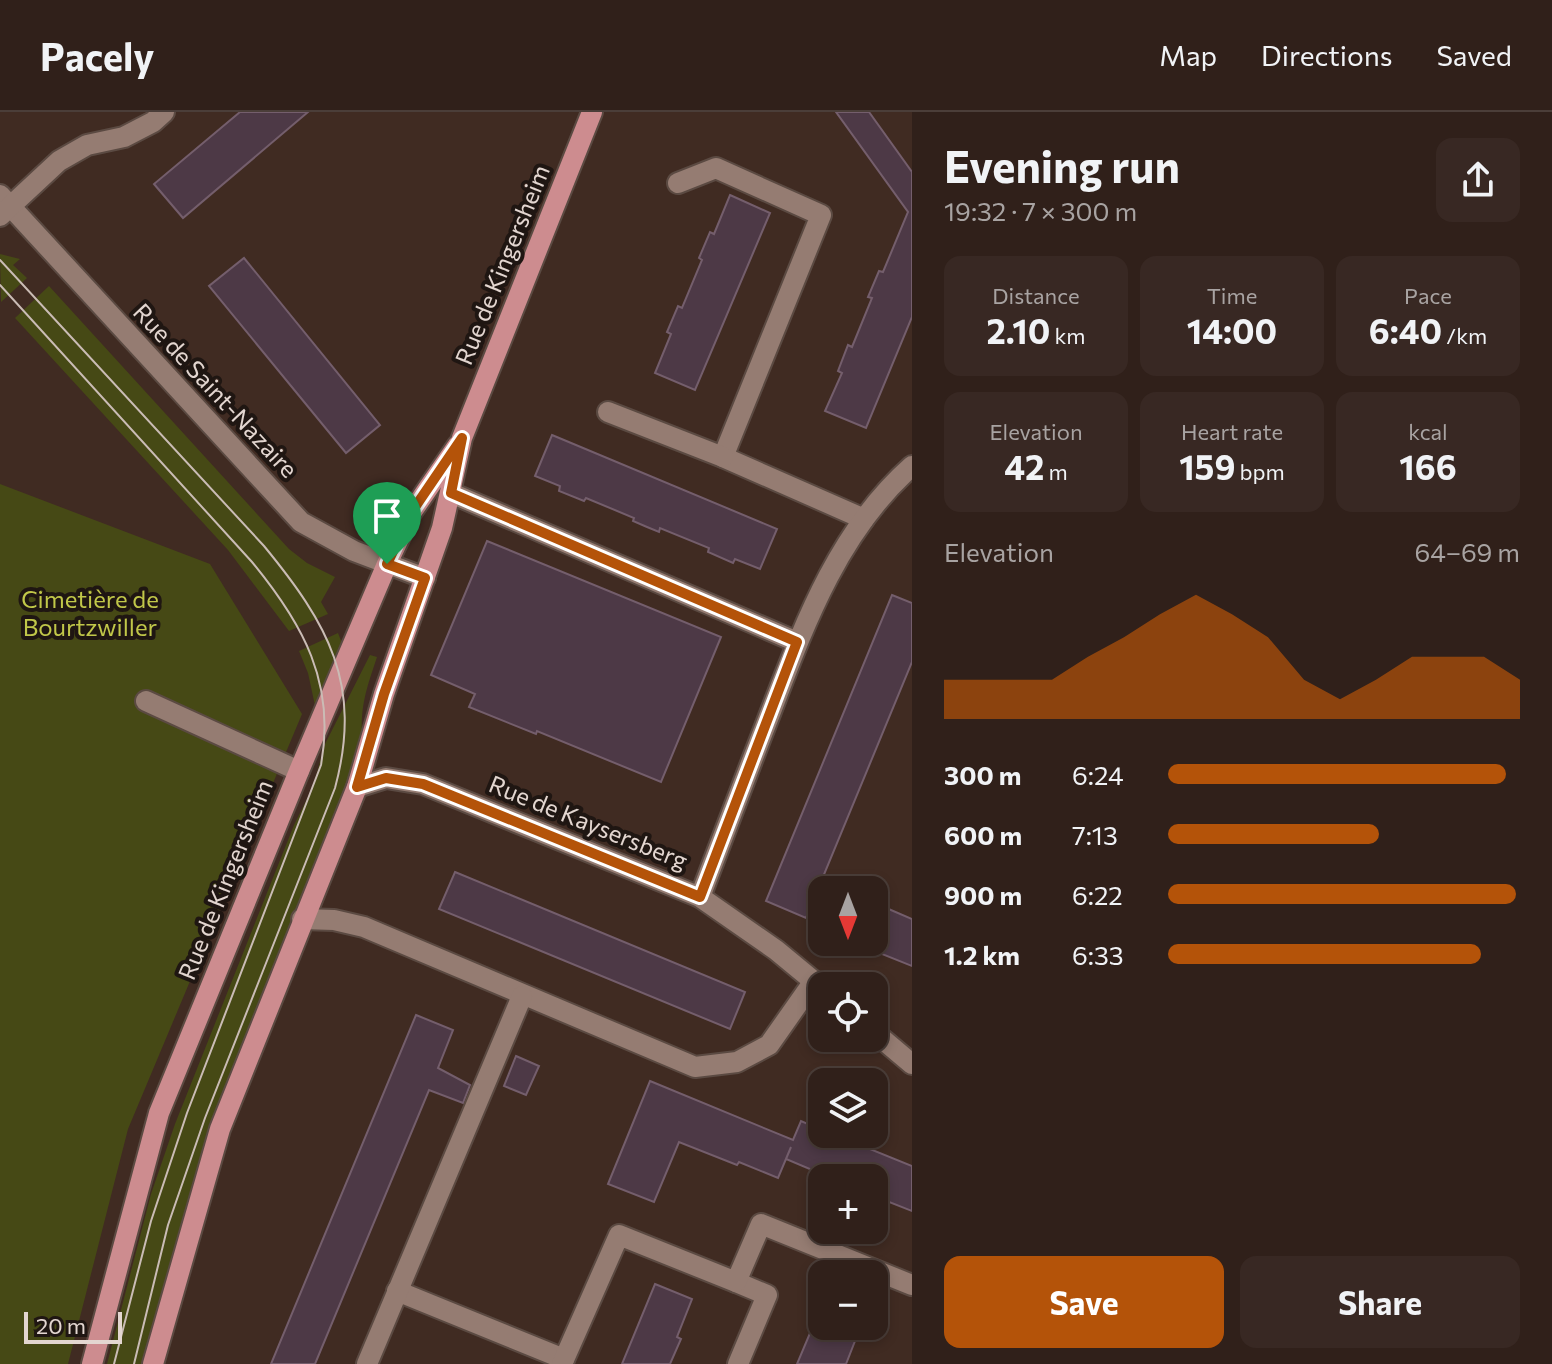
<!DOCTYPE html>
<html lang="en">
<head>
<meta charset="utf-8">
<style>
	body { margin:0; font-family:Commissioner,sans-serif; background:#382823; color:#f1f3f6; height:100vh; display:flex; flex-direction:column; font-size:30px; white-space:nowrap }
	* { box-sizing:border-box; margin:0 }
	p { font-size:26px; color:#a8a3a2 }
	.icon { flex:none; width:44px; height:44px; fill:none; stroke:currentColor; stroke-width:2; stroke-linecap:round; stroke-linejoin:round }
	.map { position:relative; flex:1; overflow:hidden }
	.drawer { display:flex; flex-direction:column; background:#30201a; width:640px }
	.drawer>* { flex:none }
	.needle { width:52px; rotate:180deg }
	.tools { position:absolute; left:808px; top:764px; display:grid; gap:16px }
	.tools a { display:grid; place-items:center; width:80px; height:80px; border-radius:16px; background:#30201a; box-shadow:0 4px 12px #0003,0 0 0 2px #4b3e39; font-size:40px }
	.scale { position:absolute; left:24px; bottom:20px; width:98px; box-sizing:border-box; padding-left:8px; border:4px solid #e3d6d0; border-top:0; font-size:22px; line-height:28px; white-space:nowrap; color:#e3d6d0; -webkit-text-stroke:6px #1f1612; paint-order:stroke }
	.pin { position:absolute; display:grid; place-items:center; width:68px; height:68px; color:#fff; margin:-82px -34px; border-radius:50% 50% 50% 0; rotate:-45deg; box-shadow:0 0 8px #0007 }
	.pin .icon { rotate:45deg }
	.round { display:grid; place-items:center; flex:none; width:84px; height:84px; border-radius:16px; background:#382823 }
	.head { display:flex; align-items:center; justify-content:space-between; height:136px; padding:0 32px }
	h1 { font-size:44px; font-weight:700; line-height:60px }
	.metrics { display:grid; grid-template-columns:repeat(3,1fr); gap:12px; height:136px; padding:8px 32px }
	.metrics div { display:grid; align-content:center; border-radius:16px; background:#382823; text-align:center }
	.metrics b { font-size:34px; font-weight:700 }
	.metrics small { font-size:22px; font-weight:400 }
	.metrics p { font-size:22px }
	.chart { height:224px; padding:16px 32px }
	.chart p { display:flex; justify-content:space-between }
	.chart svg { width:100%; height:144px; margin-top:8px; fill:#b45309; opacity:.7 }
	.button { display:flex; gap:16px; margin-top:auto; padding:16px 32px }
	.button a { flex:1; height:92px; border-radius:16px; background:#b45309; color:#fff; font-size:32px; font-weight:700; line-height:92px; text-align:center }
	.button a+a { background:#382823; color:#f1f3f6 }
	ul { padding:0 32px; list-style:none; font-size:26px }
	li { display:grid; grid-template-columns:128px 96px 1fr; align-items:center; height:60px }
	li i { height:20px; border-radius:10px; background:#b45309 }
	header { display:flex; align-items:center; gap:48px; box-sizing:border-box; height:112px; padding:0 40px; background:#30201a; border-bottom:2px solid #4b3e39 }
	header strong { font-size:38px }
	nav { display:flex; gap:44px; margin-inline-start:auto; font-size:28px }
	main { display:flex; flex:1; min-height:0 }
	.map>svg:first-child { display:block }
	.green { fill:#464915 }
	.building { fill:#4d3946; stroke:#745e6c; stroke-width:2 }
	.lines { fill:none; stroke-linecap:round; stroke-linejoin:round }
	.minor-casing { stroke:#5b4a42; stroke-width:24 }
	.major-casing { stroke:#5b4a42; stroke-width:24 }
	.minor { stroke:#957c72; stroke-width:20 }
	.major { stroke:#cd8c8f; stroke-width:20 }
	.tram { stroke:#cabcb5; stroke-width:2 }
	.route-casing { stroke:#fff; stroke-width:16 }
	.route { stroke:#b45309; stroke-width:10 }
	.labels { text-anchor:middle; stroke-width:8; stroke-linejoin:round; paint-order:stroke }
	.street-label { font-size:24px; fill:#e3d6d0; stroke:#1f1612 }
	.park-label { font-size:24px; fill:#c1c749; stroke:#1f1612 }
</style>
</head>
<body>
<header>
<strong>Pacely</strong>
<nav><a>Map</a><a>Directions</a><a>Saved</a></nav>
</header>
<main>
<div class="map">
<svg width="912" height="1252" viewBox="0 0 912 1252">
	<rect width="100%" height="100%" fill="#402b22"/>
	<g class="green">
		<polygon points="0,142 20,147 13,153 27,166 1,190"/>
		<polygon points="49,174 289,437 307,451 335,465 321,490 328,502 289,519 228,438 15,206"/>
		<polygon points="0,372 210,452 302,602 128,1017 68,1252 0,1252"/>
		<polygon points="338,521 345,539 317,603 308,561 299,539"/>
		<path d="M370 543 377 545C365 581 359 598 363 637L195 1063 144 1252H107L151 1082 175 1012 294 713 313 675 325 632Z"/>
	</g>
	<g class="building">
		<polygon points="240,0 308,0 183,106 154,72"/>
		<polygon points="836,0 869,0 912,60 912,205 866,316 825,299 842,261 838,259 848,233 852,235 872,186 868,185 879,159 883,160 908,100"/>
		<polygon points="730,83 770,101 695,278 655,261 671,222 667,220 678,194 682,196 702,148 699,146 710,120 714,122"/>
		<polygon points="244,146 380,313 346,341 209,174"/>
		<polygon points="552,323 777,417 760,457 735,447 733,451 708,440 709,436 660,416 659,420 647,415 633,409 634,406 586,386 584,389 559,379 560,374 535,364"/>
		<polygon points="487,429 721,525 661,670 537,619 536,622 469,595 475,582 431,563"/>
		<polygon points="892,483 912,491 912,550 806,806 766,789"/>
		<polygon points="455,760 745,880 730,917 439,797"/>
		<polygon points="884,795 912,807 912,854 867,836 870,830 874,830 874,819"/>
		<polygon points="416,903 453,918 438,956 470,973 463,991 429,978 315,1252 271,1252"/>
		<polygon points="516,944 539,954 526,983 504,974"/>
		<polygon points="650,969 793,1028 801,1009 822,1018 822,1022 833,1022 912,1054 912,1099 874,1084 874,1066 831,1066 786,1047 791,1035 778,1066 739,1050 737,1053 679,1030 654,1090 608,1072"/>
		<polygon points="655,1172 692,1187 677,1225 681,1227 670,1252 622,1252"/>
		<polygon points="813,1214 856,1214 851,1227 855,1229 846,1252 797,1252"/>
	</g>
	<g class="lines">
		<g class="minor-casing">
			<g id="minor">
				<polyline points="678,71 716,56 821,103 723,345 864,407"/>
				<polyline points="0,83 301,410 354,439 425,466"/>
				<polyline points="0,104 59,49 87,33 124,25 153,10 164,0"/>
				<polyline points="608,300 723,345"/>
				<polyline points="451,381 797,530"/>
				<polyline points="146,589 299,659"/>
				<polyline points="357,675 386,666 423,672 700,785 776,838 822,876"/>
				<path d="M700 785C723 725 745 666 768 607 803 516 837 420 912 354"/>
				<polyline points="302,807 334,808 364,815 695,955 737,950 769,933 814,869"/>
				<polyline points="874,920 912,952"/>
				<polyline points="736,1170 767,1183 738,1252"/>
				<polyline points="397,1179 564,1247"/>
				<polyline points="367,1252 522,884"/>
				<polyline points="562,1252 619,1123 736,1170 761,1112 912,1173"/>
			</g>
		</g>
		<g class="major-casing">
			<g id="major">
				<polyline points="92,1252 159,1001 299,659 387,452 411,401 458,333"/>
				<polyline points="153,1252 220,1017 357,675 384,582 442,416 462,326 592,0"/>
			</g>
		</g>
		<use href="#minor" class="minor"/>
		<use href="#major" class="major"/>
		<g class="tram">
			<path d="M0 148 264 434C328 512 363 572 335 676L205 1006 168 1113 134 1252"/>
			<path d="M0 173 252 450C303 512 336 571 321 653L187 1001 151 1109 114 1252"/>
		</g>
	</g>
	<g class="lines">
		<g class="route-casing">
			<polygon id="route" points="462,326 451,381 797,530 700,785 423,672 386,666 357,675 384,582 425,466 387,452 411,401"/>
		</g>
		<use href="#route" class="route"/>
	</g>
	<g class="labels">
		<g class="street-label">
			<text transform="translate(503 153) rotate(-68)" y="8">Rue de Kingersheim</text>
			<text transform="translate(215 279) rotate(47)" y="8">Rue de Saint-Nazaire</text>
			<text transform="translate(588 711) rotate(22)" y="8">Rue de Kaysersberg</text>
			<text transform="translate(226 768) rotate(-68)" y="8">Rue de Kingersheim</text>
		</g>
		<g class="park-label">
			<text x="90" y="496">Cimetière de<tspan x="90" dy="28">Bourtzwiller</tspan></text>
		</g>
	</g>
</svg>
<div class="tools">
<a><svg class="needle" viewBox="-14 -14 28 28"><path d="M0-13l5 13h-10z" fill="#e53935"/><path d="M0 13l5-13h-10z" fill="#a8a3a2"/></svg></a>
<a><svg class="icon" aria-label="locate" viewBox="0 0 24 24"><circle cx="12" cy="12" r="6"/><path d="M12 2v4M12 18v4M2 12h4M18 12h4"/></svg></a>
<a><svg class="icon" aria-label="layers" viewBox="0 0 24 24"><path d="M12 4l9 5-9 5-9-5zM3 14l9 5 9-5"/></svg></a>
<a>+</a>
<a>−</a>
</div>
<div class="scale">20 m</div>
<div class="pin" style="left:387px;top:452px;background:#1e9e55"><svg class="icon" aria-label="arrive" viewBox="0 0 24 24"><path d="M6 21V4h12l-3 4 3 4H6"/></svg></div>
</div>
<section class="drawer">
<div class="head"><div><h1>Evening run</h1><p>19:32 · 7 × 300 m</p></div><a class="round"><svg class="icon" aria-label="share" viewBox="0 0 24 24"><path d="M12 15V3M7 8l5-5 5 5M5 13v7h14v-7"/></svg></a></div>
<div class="metrics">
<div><p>Distance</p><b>2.10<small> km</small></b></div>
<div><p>Time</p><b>14:00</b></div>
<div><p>Pace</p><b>6:40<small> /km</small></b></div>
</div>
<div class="metrics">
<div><p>Elevation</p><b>42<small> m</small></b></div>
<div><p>Heart rate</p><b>159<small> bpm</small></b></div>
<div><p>kcal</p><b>166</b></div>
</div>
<div class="chart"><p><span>Elevation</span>64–69 m</p>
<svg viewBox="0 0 160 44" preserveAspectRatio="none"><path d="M0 44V32L10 32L20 32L30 32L40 25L50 19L60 12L70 6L80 12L90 19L100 32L110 38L120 32L130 25L140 25L150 25L160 32V44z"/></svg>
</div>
<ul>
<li><b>300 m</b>6:24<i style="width:96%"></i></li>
<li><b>600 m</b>7:13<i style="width:60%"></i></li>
<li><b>900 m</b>6:22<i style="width:99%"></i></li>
<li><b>1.2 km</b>6:33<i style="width:89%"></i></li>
</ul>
<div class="button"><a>Save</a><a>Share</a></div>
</section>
</main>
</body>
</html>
